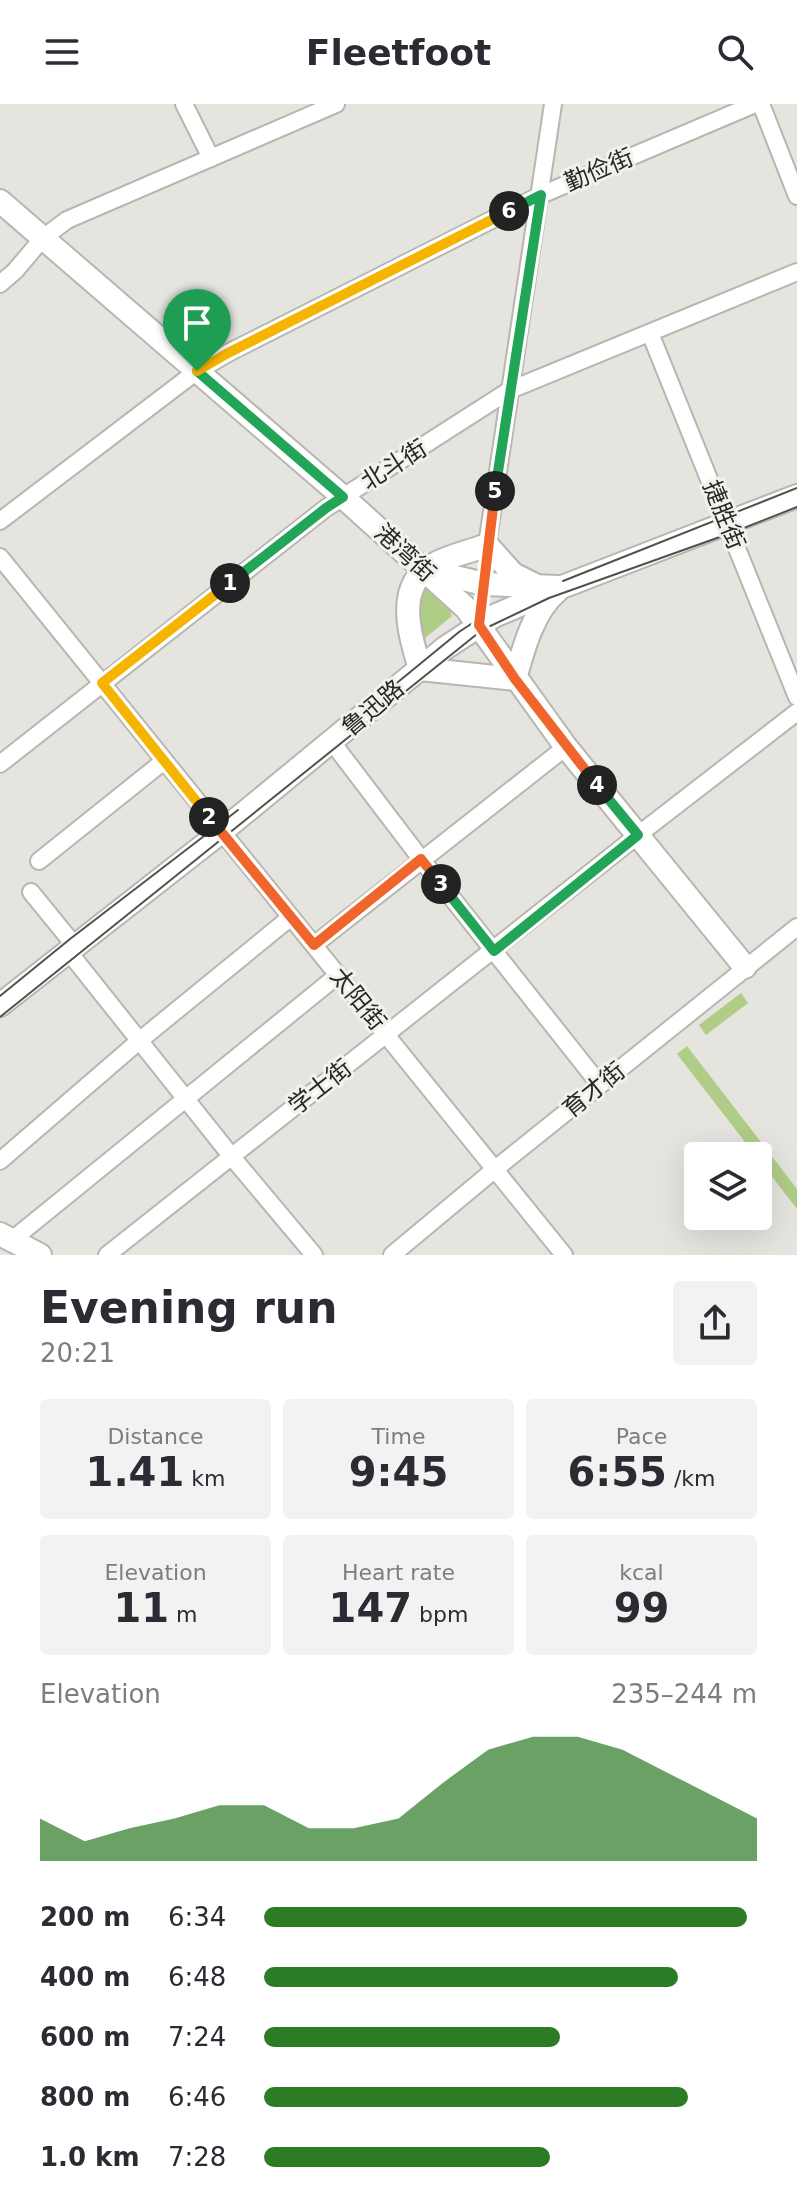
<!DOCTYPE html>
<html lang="en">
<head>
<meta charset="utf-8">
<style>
	body { margin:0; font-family:"DejaVu Sans","Noto Sans SC",sans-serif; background:#f2f2f3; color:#2b2b33; height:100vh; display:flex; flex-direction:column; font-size:30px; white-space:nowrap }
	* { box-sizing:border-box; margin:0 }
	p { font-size:26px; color:#7c7c81 }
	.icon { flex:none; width:44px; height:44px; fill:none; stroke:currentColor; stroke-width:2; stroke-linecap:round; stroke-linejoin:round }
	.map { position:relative; height:1151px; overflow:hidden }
	.drawer { display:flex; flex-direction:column; background:#fff; flex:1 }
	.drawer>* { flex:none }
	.tools { position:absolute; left:684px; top:1038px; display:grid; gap:16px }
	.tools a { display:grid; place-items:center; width:88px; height:88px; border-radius:8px; background:#fff; box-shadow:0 8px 32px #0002; font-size:40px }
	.pin { position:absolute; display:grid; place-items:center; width:68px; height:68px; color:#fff; margin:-82px -34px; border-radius:50% 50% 50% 0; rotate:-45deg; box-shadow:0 0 8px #0007 }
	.pin .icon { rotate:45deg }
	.km { position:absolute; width:40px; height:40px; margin:-20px; border-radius:50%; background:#222; color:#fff; font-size:22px; line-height:40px; text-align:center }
	.round { display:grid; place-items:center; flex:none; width:84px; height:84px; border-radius:8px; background:#f2f2f3 }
	.summary { display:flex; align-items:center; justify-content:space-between; height:136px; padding:0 40px }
	h1 { font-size:44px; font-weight:800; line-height:60px }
	.metrics { display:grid; grid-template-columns:repeat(3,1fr); gap:12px; height:136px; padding:8px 40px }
	.metrics div { display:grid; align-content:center; border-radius:8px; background:#f2f2f3; text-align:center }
	.metrics b { font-size:40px; font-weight:800 }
	.metrics small { font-size:22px; font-weight:400 }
	.metrics p { font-size:22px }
	.chart { height:224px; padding:16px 40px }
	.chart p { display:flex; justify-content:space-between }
	.chart svg { width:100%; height:144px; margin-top:8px; fill:#2c7c26; opacity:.7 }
	ul { padding:0 40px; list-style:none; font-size:26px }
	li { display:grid; grid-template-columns:128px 96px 1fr; align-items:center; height:60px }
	li i { height:20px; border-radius:10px; background:#2c7c26 }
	header { display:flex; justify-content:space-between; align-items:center; height:104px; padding:0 40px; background:#fff; font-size:36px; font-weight:800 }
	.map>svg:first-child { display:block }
	.green { fill:#b0cd87 }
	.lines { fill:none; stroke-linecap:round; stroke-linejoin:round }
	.minor-casing { stroke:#b7b6b1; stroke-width:20 }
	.major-casing { stroke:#b7b6b1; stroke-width:26 }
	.minor { stroke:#fff; stroke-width:16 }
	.major { stroke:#fff; stroke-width:22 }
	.tram { stroke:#51514f; stroke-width:2 }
	.split-1-casing { stroke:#fff; stroke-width:16 }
	.split-2-casing { stroke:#fff; stroke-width:16 }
	.split-3-casing { stroke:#fff; stroke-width:16 }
	.split-4-casing { stroke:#fff; stroke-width:16 }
	.split-5-casing { stroke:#fff; stroke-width:16 }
	.split-6-casing { stroke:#fff; stroke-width:16 }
	.split-7-casing { stroke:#fff; stroke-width:16 }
	.split-1 { stroke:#22a559; stroke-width:10 }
	.split-2 { stroke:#f5b400; stroke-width:10 }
	.split-3 { stroke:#f0652b; stroke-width:10 }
	.split-4 { stroke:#22a559; stroke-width:10 }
	.split-5 { stroke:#f0652b; stroke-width:10 }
	.split-6 { stroke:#22a559; stroke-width:10 }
	.split-7 { stroke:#f5b400; stroke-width:10 }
	.labels { text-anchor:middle; stroke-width:6; stroke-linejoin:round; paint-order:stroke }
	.street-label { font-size:24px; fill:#272725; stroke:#f2f2ec }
</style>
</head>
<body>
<header><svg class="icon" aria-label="menu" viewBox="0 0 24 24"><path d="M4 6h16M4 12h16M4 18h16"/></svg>Fleetfoot<svg class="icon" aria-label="search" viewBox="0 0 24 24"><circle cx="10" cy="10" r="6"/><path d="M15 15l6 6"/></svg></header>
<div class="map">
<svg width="797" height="1151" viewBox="0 0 797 1151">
	<rect width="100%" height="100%" fill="#e5e4df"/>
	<g class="green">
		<polygon points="425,484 450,507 452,512 419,539 415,529 421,487"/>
		<polygon points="741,889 748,899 706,931 699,921"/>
		<polygon points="687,942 797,1085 797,1105 677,950"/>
	</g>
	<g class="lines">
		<g class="minor-casing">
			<g id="minor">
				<polyline points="184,0 211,54"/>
				<polyline points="761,0 797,92"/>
				<polyline points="0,180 15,167 43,134 67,116 336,0"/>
				<polyline points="650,229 797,593"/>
				<polyline points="0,417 197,267 228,249 541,91 755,0"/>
				<polyline points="487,441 553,0"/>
				<polyline points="0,453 564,1151"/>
				<polyline points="332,638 421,755 600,981"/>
				<polyline points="0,660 326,404 510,286 797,168"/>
				<polyline points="39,757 164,657"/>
				<polyline points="31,788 75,842"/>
				<polyline points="314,841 566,643"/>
				<polyline points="68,847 232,1053 314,1151"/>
				<polyline points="0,1057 139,937 291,813"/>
				<polyline points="12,1136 338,871"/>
				<polyline points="107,1151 638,731 797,608"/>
				<polyline points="392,1151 494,1066 797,823"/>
			</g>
		</g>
		<g class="major-casing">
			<g id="major">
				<polyline points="0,97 343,393 466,504 566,643 745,863"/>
				<path d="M487 441C470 448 450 451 433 461 394 482 410 531 420 565L515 575"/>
				<polyline points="487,441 513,470 533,480"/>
				<polyline points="426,466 484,480 558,483"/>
				<path d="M515 575C523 546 533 507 557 487"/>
				<polyline points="0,901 221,728 445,544 494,512 562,483 797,392"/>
				<polyline points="0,1130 40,1151"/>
			</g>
		</g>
		<use href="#minor" class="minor"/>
		<use href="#major" class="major"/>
		<g class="tram">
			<polyline points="563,477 797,384"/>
			<polyline points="348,619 459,528 486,510"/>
			<polyline points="0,892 70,835 238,706"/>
			<polyline points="0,913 482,526 549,494 731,429 797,403"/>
		</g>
	</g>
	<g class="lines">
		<g class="split-1-casing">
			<polyline id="split-1" points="197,267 343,393 326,404 230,479"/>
		</g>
		<g class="split-2-casing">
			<polyline id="split-2" points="209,713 102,579 230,479"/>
		</g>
		<g class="split-3-casing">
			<polyline id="split-3" points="209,713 314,841 421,755 441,780"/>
		</g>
		<g class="split-4-casing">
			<polyline id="split-4" points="441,780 494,847 638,731 597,681"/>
		</g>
		<g class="split-5-casing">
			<polyline id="split-5" points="495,387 479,521 515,575 597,681"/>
		</g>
		<g class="split-6-casing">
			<polyline id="split-6" points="495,387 541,91 509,107"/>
		</g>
		<g class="split-7-casing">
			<polyline id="split-7" points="197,267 228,249 509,107"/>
		</g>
		<use href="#split-1" class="split-1"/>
		<use href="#split-2" class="split-2"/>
		<use href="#split-3" class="split-3"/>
		<use href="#split-4" class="split-4"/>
		<use href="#split-5" class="split-5"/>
		<use href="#split-6" class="split-6"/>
		<use href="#split-7" class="split-7"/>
	</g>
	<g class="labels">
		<g class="street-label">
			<text transform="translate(599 66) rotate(-23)" y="8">勤俭街</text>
			<text transform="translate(394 361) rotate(-32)" y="8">北斗街</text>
			<text transform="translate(724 411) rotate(68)" y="8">捷胜街</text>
			<text transform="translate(405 449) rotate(42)" y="8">港湾街</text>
			<text transform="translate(373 604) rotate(-40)" y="8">鲁迅路</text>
			<text transform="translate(358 895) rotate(51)" y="8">太阳街</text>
			<text transform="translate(320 983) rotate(-38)" y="8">学士街</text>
			<text transform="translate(594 986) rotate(-39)" y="8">育才街</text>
		</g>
	</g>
</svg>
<div class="tools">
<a><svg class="icon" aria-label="layers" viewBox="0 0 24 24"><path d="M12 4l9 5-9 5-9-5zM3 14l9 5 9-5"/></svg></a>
</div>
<div class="pin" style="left:197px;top:267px;background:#1e9e55"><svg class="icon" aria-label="arrive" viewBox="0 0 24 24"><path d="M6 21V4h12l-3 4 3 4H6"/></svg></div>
<b class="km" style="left:230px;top:479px">1</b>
<b class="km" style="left:209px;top:713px">2</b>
<b class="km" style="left:441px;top:780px">3</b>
<b class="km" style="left:597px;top:681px">4</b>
<b class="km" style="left:495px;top:387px">5</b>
<b class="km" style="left:509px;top:107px">6</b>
</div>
<section class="drawer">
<div class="summary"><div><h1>Evening run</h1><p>20:21</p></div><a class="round"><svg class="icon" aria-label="share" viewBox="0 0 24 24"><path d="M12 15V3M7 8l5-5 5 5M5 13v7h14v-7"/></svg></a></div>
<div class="metrics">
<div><p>Distance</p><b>1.41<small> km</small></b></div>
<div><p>Time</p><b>9:45</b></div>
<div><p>Pace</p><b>6:55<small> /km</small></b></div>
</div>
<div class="metrics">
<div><p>Elevation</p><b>11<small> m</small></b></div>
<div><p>Heart rate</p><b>147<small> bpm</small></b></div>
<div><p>kcal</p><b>99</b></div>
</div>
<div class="chart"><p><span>Elevation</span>235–244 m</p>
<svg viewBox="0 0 160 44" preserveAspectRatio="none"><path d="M0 44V31L10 38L20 34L30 31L40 27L50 27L60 34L70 34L80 31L90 20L100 10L110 6L120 6L130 10L140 17L150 24L160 31V44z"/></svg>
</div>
<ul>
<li><b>200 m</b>6:34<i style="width:98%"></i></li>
<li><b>400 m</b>6:48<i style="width:84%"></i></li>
<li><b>600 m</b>7:24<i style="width:60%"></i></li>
<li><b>800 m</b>6:46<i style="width:86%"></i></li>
<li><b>1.0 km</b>7:28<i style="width:58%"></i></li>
</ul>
</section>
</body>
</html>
